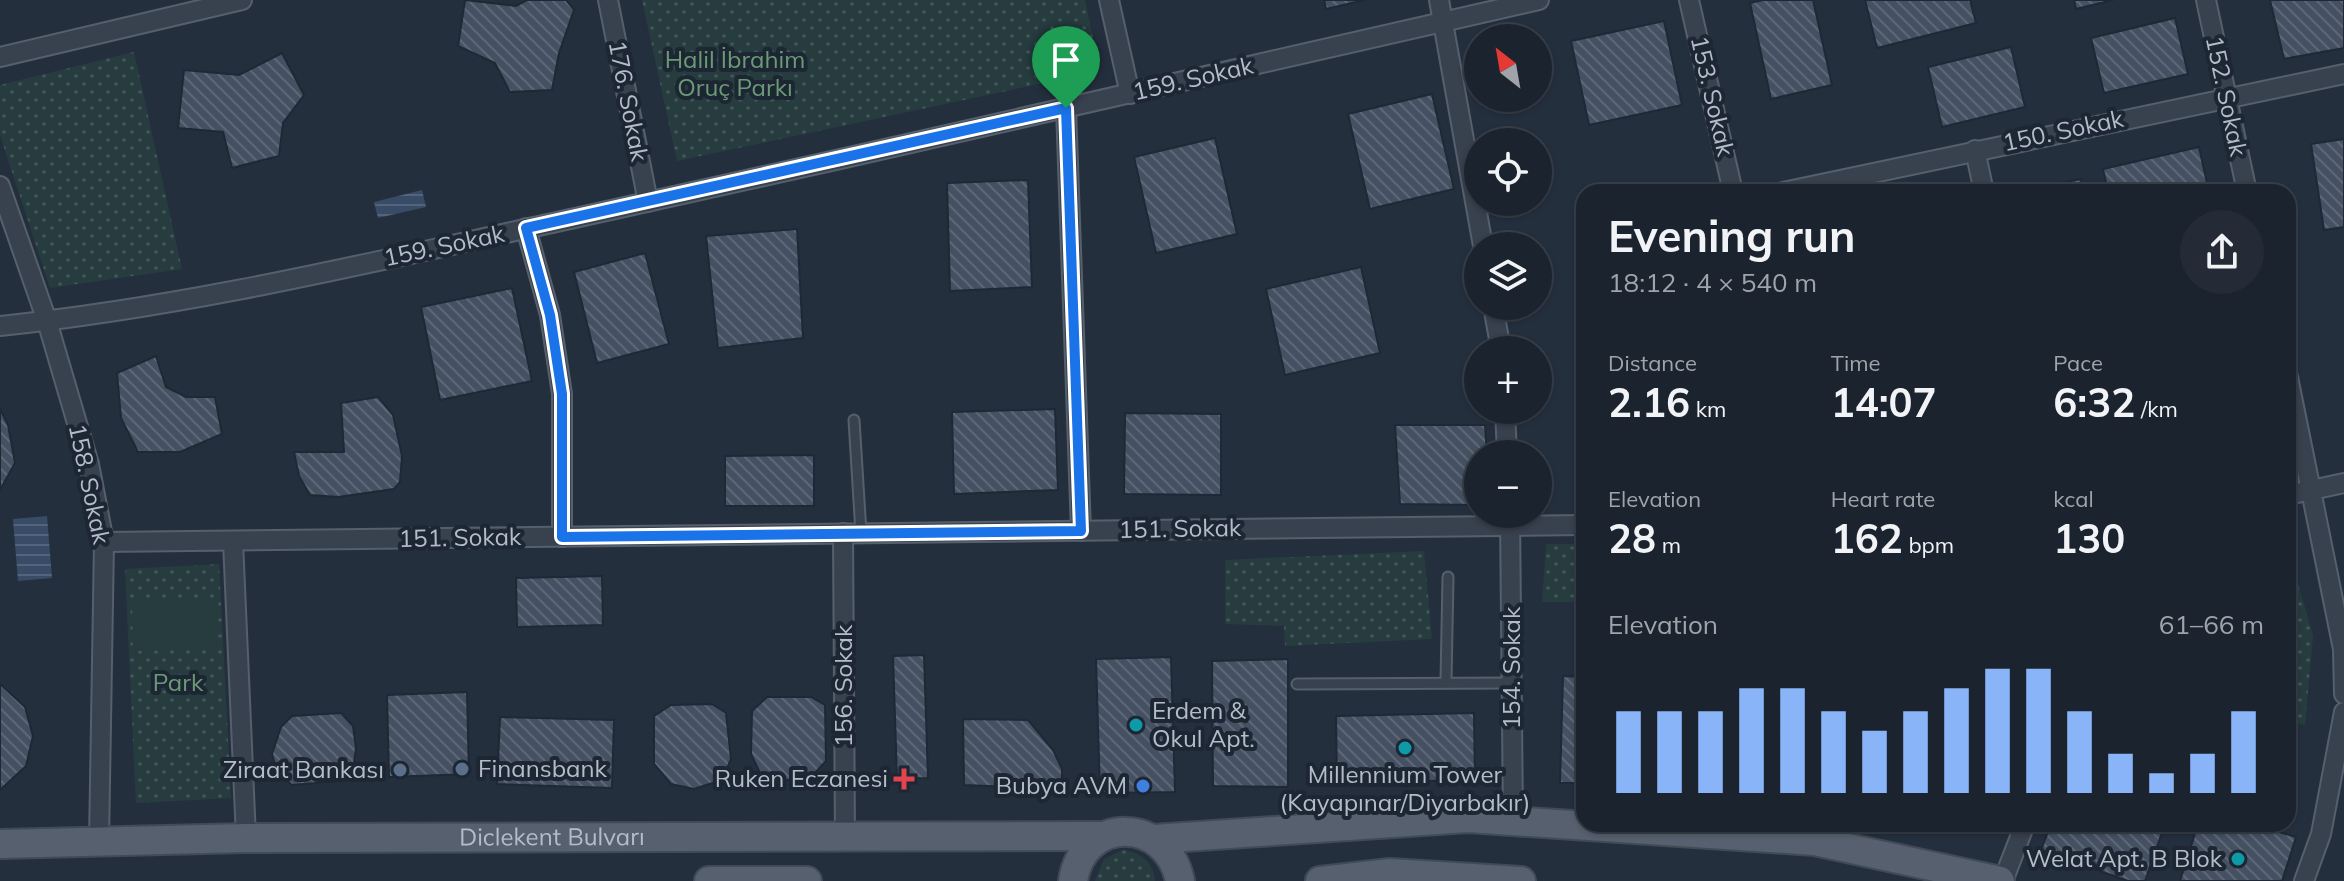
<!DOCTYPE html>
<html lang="en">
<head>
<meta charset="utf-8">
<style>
	body { margin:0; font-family:Mulish,sans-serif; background:#242b36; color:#f1f3f6; height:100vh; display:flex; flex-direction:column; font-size:30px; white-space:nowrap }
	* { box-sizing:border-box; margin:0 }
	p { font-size:26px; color:#a0a4aa }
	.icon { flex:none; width:44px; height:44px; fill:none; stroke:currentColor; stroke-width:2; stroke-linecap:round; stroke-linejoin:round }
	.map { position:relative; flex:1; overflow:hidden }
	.drawer { position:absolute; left:1576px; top:184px; width:720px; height:648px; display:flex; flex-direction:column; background:#1b232e; border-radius:24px; box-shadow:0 2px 6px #0004,0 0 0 2px #39404a }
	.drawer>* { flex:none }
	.needle { width:52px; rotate:329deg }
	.fabs { position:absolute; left:1464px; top:24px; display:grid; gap:16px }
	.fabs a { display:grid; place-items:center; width:88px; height:88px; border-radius:50%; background:#1b232e; box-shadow:0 2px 6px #0004,0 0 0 2px #39404a; font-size:40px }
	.pin { position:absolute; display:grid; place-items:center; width:68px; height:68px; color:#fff; margin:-82px -34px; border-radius:50% 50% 50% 0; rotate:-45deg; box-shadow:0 0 8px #0007 }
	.pin .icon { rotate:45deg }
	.round { display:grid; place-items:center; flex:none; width:84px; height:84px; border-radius:42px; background:#242b36 }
	.head { display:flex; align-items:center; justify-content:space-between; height:136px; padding:0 32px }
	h1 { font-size:44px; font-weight:700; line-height:60px }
	.metrics { display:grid; grid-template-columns:repeat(3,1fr); gap:12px; height:136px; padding:8px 32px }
	.metrics div { display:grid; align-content:center }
	.metrics b { font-size:40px; font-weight:700 }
	.metrics small { font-size:22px; font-weight:400 }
	.metrics p { font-size:22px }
	.chart { height:224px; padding:16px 32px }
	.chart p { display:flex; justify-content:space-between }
	.chart svg { width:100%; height:144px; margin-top:8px; stroke:#8ab4f8; stroke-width:6 }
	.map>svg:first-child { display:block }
	.green { fill:url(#green-dots) }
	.pitch { fill:#263c3f }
	.water { fill:url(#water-rules) }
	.building { fill:url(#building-back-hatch); stroke:#1f2835; stroke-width:2 }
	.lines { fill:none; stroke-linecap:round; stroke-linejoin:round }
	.lane-casing { stroke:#565f6c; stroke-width:13 }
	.street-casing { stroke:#565f6c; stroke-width:22 }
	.primary-casing { stroke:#414a57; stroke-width:32 }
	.lane { stroke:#38414e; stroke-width:9 }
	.street { stroke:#38414e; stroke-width:18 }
	.primary { stroke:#56606e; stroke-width:28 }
	.route-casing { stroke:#fff; stroke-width:16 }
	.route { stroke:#1a73e8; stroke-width:10 }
	.culture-dot { fill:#0f9aa8; stroke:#1d2633; stroke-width:3 }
	.service-dot { fill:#5c6f8a; stroke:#1d2633; stroke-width:3 }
	.health-dot { fill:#e0444e; stroke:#1d2633; stroke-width:3 }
	.shop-dot { fill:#3f7fe0; stroke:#1d2633; stroke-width:3 }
	.labels { text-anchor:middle; stroke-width:8; stroke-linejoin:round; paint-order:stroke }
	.park-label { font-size:24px; fill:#6b9a76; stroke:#1d2633 }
	.street-label { font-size:24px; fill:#b4bcc9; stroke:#1d2633 }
	.poi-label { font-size:24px; fill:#b4bcc9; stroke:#1d2633; text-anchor:end }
</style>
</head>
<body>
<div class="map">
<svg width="2344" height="881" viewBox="0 0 2344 881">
	<defs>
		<pattern id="green-dots" width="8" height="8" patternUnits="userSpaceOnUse" patternTransform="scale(2)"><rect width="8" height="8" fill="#263c3f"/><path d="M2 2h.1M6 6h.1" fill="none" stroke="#435659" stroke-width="1.8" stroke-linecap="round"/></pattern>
		<pattern id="water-rules" width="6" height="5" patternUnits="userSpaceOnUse" patternTransform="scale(2)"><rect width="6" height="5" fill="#394c67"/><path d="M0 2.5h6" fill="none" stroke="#53647b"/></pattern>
		<pattern id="building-back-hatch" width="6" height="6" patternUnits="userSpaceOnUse" patternTransform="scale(2)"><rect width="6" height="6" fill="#455162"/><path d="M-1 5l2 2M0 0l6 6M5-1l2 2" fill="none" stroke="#5d6877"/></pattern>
	</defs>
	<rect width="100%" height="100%" fill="#242f3e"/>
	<g class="green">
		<polygon points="642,0 1085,0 1100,71 677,161"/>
		<polygon points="134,52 182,269 50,288 0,135 0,85"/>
		<polygon points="1546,544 1584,544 1584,602 1542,602"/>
		<polygon points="2288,549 2313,636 2305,725 2288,722"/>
		<polygon points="1424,551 1432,639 1285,646 1284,626 1225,624 1225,560"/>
		<polygon points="219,564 231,798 136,803 125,569"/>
		<path d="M1123 850C1142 853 1153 862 1155 881H1095L1104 859Z"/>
	</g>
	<polygon class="pitch" points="214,598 216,649 133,651 132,600"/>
	<g class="water">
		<polygon points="422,190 426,207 378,218 374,202"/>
		<polygon points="47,516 52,578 18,581 13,519"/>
	</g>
	<g class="building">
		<polygon points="465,0 516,6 527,0 566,0 574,10 559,53 552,90 510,92 495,63 458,46"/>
		<polygon points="1324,0 1365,0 1326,9"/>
		<polygon points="1763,0 1813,0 1832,85 1771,99 1750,3"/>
		<polygon points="1865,0 1970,0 1976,23 1877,48"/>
		<polygon points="2074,0 2113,0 2076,9"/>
		<polygon points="2270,0 2344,0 2344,48 2284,59"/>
		<polygon points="2175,18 2188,74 2104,93 2091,38"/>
		<polygon points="1664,21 1682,105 1589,125 1571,41"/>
		<polygon points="2011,47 2025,107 1942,127 1928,67"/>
		<polygon points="282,53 304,95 283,123 279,156 232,168 223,132 178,128 184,70 239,75"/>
		<polygon points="1432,94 1454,189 1370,209 1348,114"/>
		<polygon points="1215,138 1237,234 1156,253 1134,157"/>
		<polygon points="2344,139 2344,227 2324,230 2311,144"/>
		<polygon points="2199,147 2209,192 2108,192 2103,169"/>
		<polygon points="2081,179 2083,192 2037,192 2036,188"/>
		<polygon points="1028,180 1032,287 950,291 947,183"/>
		<polygon points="797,229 803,338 718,348 706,236"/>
		<polygon points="645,253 669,344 597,363 574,272"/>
		<polygon points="1361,267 1380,353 1285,375 1266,289"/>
		<polygon points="512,288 532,381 440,400 421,307"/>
		<polygon points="156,356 166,387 186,397 215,397 222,434 180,452 138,452 121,418 117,373"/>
		<polygon points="378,397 393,415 402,456 400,482 394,489 338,497 310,495 299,476 294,452 344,452 341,403"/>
		<polygon points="0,409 8,425 15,463 0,490"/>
		<polygon points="1055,409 1058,490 954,494 952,412"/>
		<polygon points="1125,413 1221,414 1221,495 1124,494"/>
		<polygon points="1395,425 1485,425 1487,454 1478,454 1478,505 1400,504"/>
		<polygon points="814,455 814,506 725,506 725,456"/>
		<polygon points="602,576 603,625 517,627 516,578"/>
		<polygon points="924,655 928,778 897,779 893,656"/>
		<polygon points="1171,657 1175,792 1100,793 1096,659"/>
		<polygon points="1288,659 1288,787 1213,786 1212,661"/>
		<polygon points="1563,676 1584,677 1584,783 1560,783"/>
		<polygon points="0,684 25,707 33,736 26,766 0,790"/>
		<polygon points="467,692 469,774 389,777 387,695"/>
		<polygon points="767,697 811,697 825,705 826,761 812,776 782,781 760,773 751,754 752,711"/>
		<polygon points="712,704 726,713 731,759 722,780 694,789 671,784 654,764 654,716 671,705"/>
		<polygon points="341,713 353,726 356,748 353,771 341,781 292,785 277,772 272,754 281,727 292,716"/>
		<polygon points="1474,713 1475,780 1337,783 1336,716"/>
		<polygon points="500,717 614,720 612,788 497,784"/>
		<polygon points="963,719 1028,720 1053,750 1062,769 1062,789 964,785"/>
		<polygon points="2051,824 2165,824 2145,881 2128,881 2041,850"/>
		<polygon points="2198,824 2253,824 2296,837 2282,881 2180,881"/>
	</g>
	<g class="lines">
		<g class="lane-casing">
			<g id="lane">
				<polyline points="854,420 861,533"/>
				<polyline points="1446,681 1448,577"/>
				<polyline points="1297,684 1512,683"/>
			</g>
		</g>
		<g class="street-casing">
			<g id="street">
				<polyline points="608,0 648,202"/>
				<polyline points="1109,0 1130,94"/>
				<polyline points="1439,0 1483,246"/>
				<polyline points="1689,0 1733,192"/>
				<polyline points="2206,0 2247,192"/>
				<polyline points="0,57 242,0"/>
				<polyline points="1066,108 1081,531"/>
				<polyline points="1975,150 1984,192"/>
				<polyline points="0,186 47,321 89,464 104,542 99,842"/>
				<polyline points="1783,192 2344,74"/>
				<polyline points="526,228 550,315 562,394 562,537"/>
				<polyline points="1493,306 1501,350"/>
				<path d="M0 326C194 306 385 259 575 218 897 148 1218 72 1539 0"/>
				<polyline points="2288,377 2343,649 2344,694"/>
				<polyline points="1505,410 1507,454"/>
				<polyline points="2288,495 2344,483"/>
				<polyline points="1510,516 1513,821"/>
				<polyline points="843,533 845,839"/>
				<polyline points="233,541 246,838"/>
				<polyline points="104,542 1584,525"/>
				<polyline points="2003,881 2025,824"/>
				<polyline points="2304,881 2321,834 2344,712"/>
			</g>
		</g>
		<g class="primary-casing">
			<g id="primary">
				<polyline points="1154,839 1468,818 1815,841 2000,881"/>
				<path id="s1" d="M0 844 246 838 1103 836"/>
				<polyline points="709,881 807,881"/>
				<path d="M1073 881C1083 815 1167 816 1180 881"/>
				<polyline points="1320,881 1390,873 1521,881"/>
			</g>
		</g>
		<use href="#lane" class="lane"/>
		<use href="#street" class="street"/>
		<use href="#primary" class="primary"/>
	</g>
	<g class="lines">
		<g class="route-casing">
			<polygon id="route" points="1066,108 1081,531 562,537 562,394 550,315 526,228"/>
		</g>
		<use href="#route" class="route"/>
	</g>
	<g class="culture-dot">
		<circle cx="1136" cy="725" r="8"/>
		<circle cx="1405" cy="748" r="8"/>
		<circle cx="2238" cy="859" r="8"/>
	</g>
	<g class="service-dot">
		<circle cx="462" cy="769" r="8"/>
		<circle cx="400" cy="770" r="8"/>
	</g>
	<path class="health-dot" d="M900 767h8v8h8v8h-8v8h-8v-8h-8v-8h8z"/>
	<circle class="shop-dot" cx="1143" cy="786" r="8"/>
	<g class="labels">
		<g class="park-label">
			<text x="735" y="68">Halil İbrahim<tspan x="735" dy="28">Oruç Parkı</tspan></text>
			<text x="178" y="691">Park</text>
		</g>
		<g class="street-label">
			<text transform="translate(1193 79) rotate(-13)" y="8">159. Sokak</text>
			<text transform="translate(1712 96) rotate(77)" y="8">153. Sokak</text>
			<text transform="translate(2226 96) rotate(78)" y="8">152. Sokak</text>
			<text transform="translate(628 101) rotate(79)" y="8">176. Sokak</text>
			<text transform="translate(2063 131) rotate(-12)" y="8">150. Sokak</text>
			<text transform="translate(444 246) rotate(-12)" y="8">159. Sokak</text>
			<text transform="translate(89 484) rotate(78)" y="8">158. Sokak</text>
			<text transform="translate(1180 529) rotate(-1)" y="8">151. Sokak</text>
			<text transform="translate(460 538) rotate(-1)" y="8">151. Sokak</text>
			<text transform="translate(1512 668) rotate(-90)" y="8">154. Sokak</text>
			<text transform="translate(844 686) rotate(-90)" y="8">156. Sokak</text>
			<text dy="8" stroke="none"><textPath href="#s1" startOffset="552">Diclekent Bulvarı</textPath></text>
		</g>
		<g class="poi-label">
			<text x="1152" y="719" text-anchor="start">Erdem &amp;<tspan x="1152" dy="28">Okul Apt.</tspan></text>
			<text x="478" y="777" text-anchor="start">Finansbank</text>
			<text x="384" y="778">Ziraat Bankası</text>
			<text x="1405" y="783" text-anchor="middle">Millennium Tower<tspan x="1405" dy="28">(Kayapınar/Diyarbakır)</tspan></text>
			<text x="888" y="787">Ruken Eczanesi</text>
			<text x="1127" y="794">Bubya AVM</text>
			<text x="2222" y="867">Welat Apt. B Blok</text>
		</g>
	</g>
</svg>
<div class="fabs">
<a><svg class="needle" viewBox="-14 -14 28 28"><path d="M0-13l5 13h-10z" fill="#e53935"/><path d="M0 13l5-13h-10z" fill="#a0a4aa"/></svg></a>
<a><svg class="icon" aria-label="locate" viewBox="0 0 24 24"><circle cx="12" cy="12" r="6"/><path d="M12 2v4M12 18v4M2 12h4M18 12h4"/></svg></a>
<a><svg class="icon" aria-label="layers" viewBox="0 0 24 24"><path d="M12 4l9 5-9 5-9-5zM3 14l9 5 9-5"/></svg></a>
<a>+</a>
<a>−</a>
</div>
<div class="pin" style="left:1066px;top:108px;background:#1e9e55"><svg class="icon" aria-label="arrive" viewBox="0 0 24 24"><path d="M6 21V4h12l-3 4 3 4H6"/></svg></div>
<section class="drawer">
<div class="head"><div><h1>Evening run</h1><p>18:12 · 4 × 540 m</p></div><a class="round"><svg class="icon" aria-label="share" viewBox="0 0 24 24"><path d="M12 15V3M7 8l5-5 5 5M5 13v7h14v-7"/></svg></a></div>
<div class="metrics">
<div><p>Distance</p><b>2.16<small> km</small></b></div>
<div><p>Time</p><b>14:07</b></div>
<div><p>Pace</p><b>6:32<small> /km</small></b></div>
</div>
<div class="metrics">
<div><p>Elevation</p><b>28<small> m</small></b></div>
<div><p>Heart rate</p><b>162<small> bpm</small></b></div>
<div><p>kcal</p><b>130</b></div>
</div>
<div class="chart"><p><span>Elevation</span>61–66 m</p>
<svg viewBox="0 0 160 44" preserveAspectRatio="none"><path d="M5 44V19M15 44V19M25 44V19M35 44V12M45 44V12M55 44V19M65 44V25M75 44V19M85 44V12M95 44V6M105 44V6M115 44V19M125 44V32M135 44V38M145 44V32M155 44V19"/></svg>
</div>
</section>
</div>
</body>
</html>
